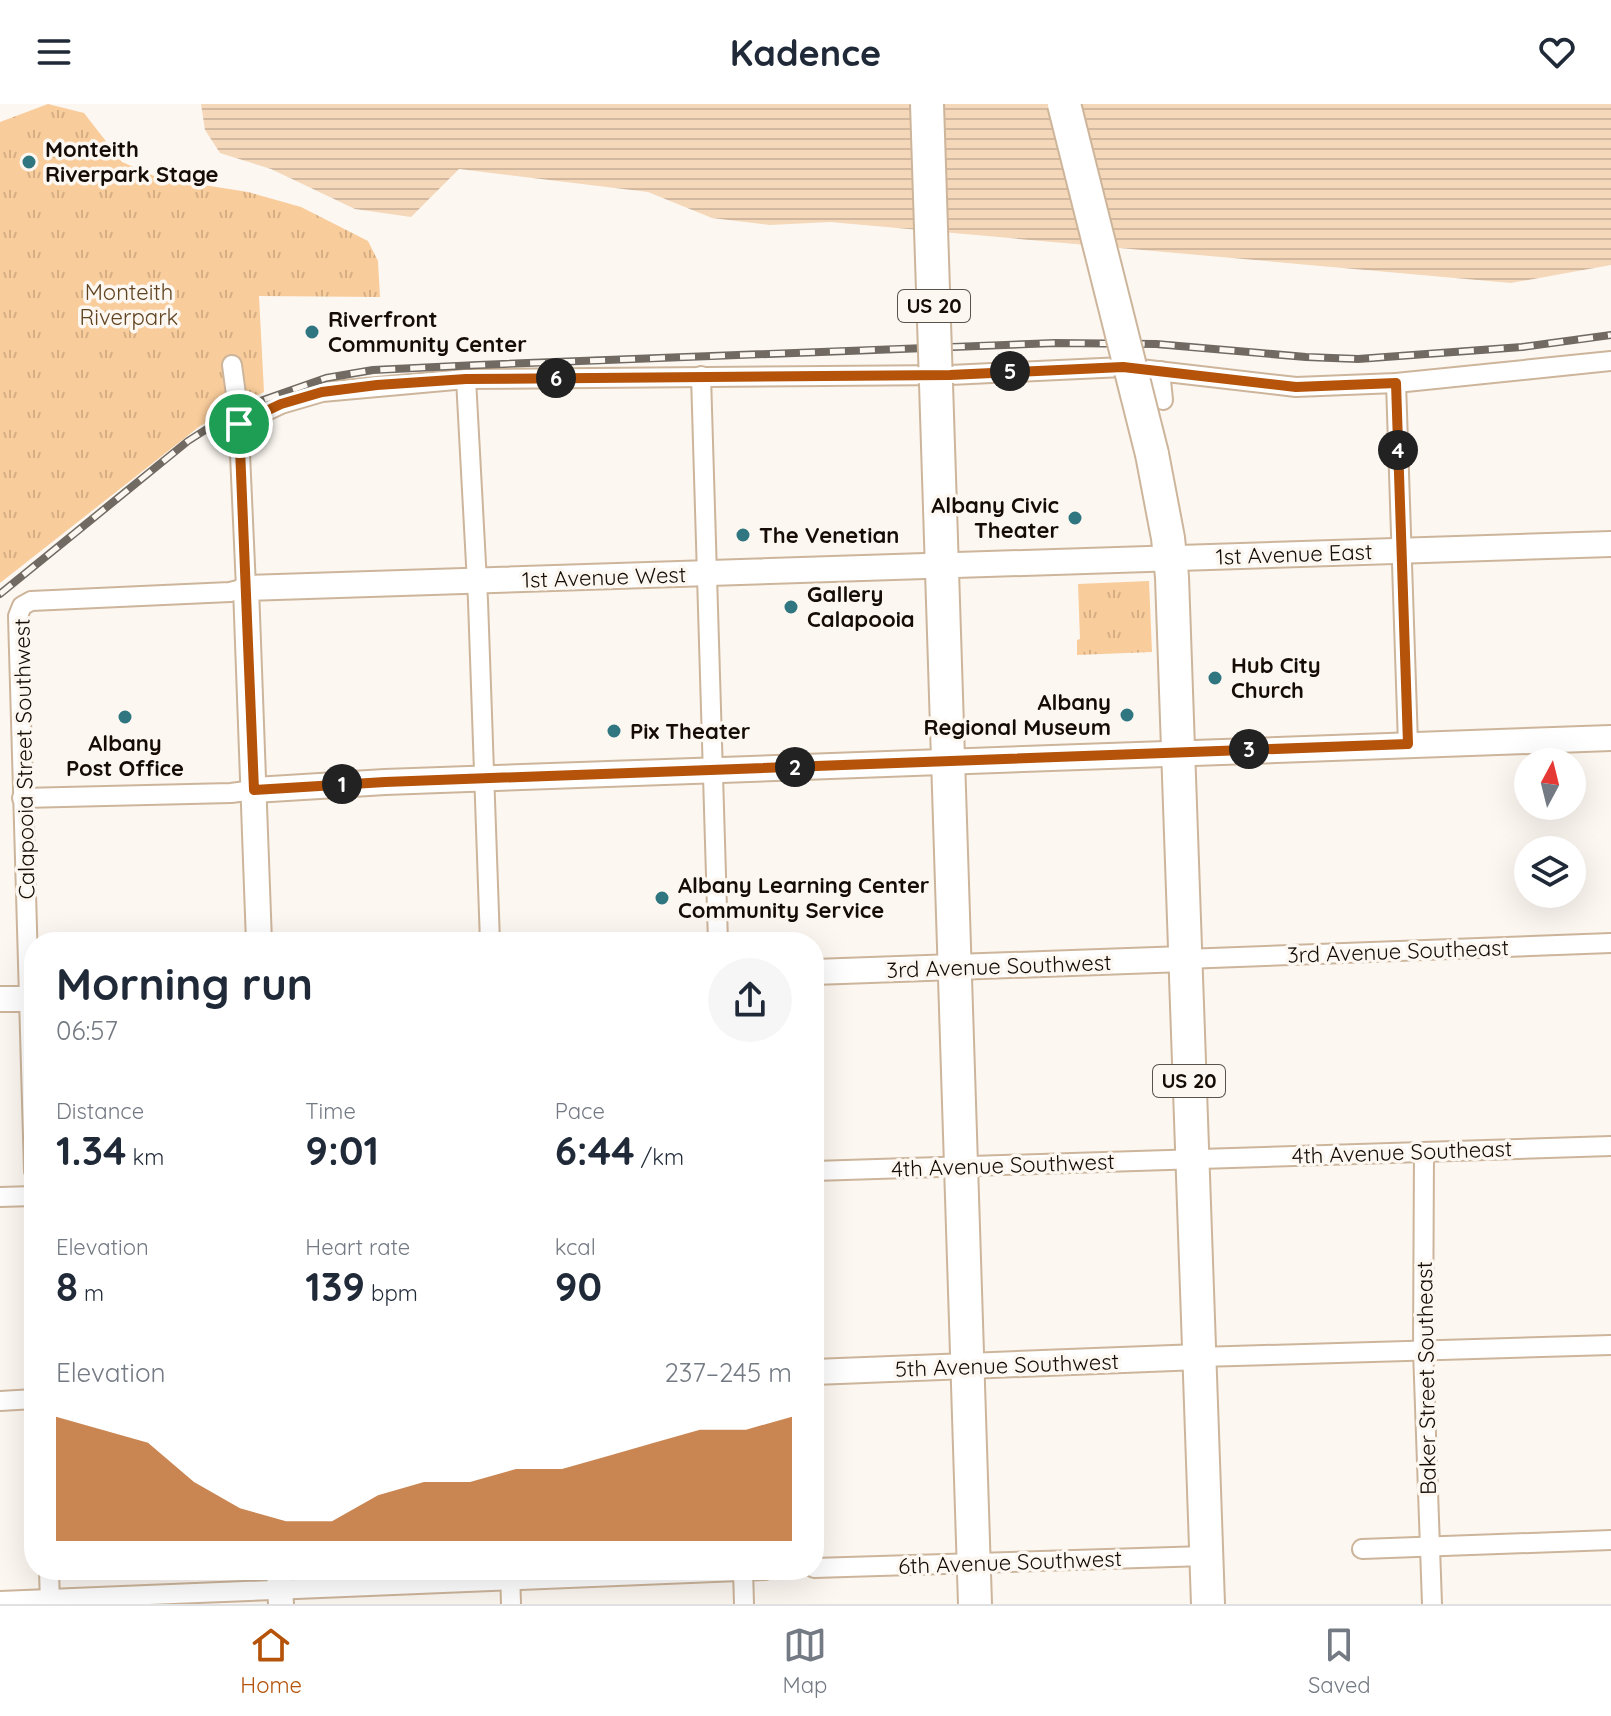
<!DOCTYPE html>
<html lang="en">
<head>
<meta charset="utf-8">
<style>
	body { margin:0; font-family:Quicksand,sans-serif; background:#f6f6f7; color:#1f2937; height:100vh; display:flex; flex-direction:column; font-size:30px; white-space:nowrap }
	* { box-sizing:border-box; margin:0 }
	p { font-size:26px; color:#747a83 }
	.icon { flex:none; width:44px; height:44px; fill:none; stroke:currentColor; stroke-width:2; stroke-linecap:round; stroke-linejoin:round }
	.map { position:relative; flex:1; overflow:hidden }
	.details { position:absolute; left:24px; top:828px; width:800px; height:648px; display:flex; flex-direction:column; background:#fff; border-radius:32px; box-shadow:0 8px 32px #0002 }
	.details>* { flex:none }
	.needle { width:52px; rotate:7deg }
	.controls { position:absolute; left:1514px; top:644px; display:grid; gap:16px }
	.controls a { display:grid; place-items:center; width:72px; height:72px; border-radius:50%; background:#fff; box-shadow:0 8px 32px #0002; font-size:40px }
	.pin { position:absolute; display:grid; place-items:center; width:68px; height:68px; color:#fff; margin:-34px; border:4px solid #fff; border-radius:50%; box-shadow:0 2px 8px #0007 }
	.km { position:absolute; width:40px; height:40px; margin:-20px; border-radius:50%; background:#222; color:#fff; font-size:22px; line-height:40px; text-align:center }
	.round { display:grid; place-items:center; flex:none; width:84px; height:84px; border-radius:42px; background:#f6f6f7 }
	.summary { display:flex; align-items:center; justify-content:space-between; height:136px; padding:0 32px }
	h1 { font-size:44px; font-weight:700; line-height:60px }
	.stats { display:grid; grid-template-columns:repeat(3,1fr); gap:12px; height:136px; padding:8px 32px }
	.stats div { display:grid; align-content:center }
	.stats b { font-size:40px; font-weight:700 }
	.stats small { font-size:22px; font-weight:400 }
	.stats p { font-size:22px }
	.chart { height:224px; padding:16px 32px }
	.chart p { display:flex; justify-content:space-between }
	.chart svg { width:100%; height:144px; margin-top:8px; fill:#b45309; opacity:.7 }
	header { display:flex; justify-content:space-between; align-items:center; height:104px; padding:0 32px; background:#fff; font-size:36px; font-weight:700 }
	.tabs { display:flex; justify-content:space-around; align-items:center; height:112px; border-top:2px solid #e0e1e3; background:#fff; font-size:22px; color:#747a83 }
	.tabs a { display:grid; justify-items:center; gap:4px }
	.tabs .current { color:#b45309 }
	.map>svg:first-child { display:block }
	.park { fill:url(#park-tufts) }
	.water { fill:url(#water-rules) }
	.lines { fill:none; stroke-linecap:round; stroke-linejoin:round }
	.street-casing { stroke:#cdb59b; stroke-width:22 }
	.secondary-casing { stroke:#cdb59b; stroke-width:28 }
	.highway-casing { stroke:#cdb59b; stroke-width:36 }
	.street { stroke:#fff; stroke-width:18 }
	.secondary { stroke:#fff; stroke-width:24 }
	.highway { stroke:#fff; stroke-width:32 }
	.rail-casing { stroke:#716a63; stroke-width:8 }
	.rail { stroke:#fcf7f1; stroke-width:5; stroke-dasharray:15; stroke-linecap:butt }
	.highway-bridge-casing { stroke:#cdb59b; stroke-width:36; stroke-linecap:butt }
	.highway-bridge { stroke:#fff; stroke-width:32 }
	.route-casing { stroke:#fff; stroke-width:16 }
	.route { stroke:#b45309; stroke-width:10 }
	.poi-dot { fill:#2f7681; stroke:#fcf7f1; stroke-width:3 }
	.labels { text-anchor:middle; stroke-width:7; stroke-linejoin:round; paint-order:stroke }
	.shield { fill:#fcf7f1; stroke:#5a534c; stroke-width:2 }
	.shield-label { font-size:20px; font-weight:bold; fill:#150d05 }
	.poi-label { font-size:22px; font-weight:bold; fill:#150d05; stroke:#fcf7f1; text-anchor:start }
	.park-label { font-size:22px; fill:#604321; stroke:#fcf7f1 }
	.street-label { font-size:22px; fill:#150d05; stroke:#fcf7f1 }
</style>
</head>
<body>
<header><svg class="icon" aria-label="menu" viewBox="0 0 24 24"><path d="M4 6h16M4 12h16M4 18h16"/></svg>Kadence<svg class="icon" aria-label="heart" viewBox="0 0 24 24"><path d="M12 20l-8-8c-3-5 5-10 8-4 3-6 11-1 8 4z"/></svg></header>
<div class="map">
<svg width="1611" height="1500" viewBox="0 0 1611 1500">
	<defs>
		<pattern id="park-tufts" width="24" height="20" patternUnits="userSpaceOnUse" patternTransform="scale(2)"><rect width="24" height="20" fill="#f9cc9b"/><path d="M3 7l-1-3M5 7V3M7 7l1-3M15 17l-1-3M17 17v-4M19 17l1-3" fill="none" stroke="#d5ae84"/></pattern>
		<pattern id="water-rules" width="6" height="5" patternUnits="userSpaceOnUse" patternTransform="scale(2)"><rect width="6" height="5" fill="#f5d8b9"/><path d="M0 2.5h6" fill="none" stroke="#d1b89e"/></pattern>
	</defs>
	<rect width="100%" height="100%" fill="#fcf7f1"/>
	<g class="park">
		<polygon points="48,0 84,9 122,58 159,74 248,88 301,103 368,137 378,157 380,193 259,192 264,288 200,322 0,479 0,18"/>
		<polygon points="1149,477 1152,548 1077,551 1077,536 1080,535 1078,480"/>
	</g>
	<polygon class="water" points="201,0 1611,0 1611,161 1511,179 830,118 770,121 712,114 648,88 459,65 411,113 355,105 271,65 220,49 205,26"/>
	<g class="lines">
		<g class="street-casing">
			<g id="street">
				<polyline points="1160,267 1163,296"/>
				<polyline points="701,272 718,838"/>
				<polyline points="466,275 478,497 490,838"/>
				<polyline points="1396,279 1408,640"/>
				<polyline points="239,320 281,300 322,288 466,275 950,271 1123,263 1296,283 1396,279 1611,257"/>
				<polyline points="22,694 231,689 254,686"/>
				<polyline points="1184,855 1611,839"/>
				<polyline points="1424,1049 1423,1246 1432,1500"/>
				<polyline points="34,1067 18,512 22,502 31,497 230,488 246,484 238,305 232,261"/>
				<polyline points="814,1067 1611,1042"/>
				<polyline points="0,1093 34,1092"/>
				<polyline points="1199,1253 1611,1241"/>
				<polyline points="0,1297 34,1295"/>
				<polyline points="1362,1445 1611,1436"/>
				<polyline points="814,1464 1206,1452"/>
				<polyline points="49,1466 50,1500"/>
				<polyline points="743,1466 744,1500"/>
				<polyline points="510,1467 511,1500"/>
				<polyline points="0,1497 765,1466"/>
			</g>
		</g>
		<g class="secondary-casing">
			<g id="secondary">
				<polyline points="254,686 385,678 1611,634"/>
				<polyline points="259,838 246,484 1611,440"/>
				<polyline points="814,868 1184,855"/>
				<polyline points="0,895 34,895"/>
				<polyline points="814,1268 1199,1253"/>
				<polyline points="279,1466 281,1500"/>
			</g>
		</g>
		<g class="highway-casing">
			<g id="highway">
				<polyline points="1152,350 1168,434 1172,473 1208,1500"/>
				<polyline points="940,404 975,1500"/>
			</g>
		</g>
		<use href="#street" class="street"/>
		<use href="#secondary" class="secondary"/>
		<use href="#highway" class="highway"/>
		<g class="rail-casing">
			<polyline id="rail" points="0,490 188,337 238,305 326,274 373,266 478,261 1055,239 1156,240 1306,253 1358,255 1522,243 1611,231"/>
		</g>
		<use href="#rail" class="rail"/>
		<g class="highway-bridge-casing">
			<g id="highway-bridge">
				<polyline points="927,0 940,404"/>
				<polyline points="1064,0 1152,350"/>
			</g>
		</g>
		<use href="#highway-bridge" class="highway-bridge"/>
	</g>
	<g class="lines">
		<g class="route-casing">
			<polygon id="route" points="1123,263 1296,283 1396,279 1408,640 385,678 254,686 239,320 281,300 322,288 377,281 466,275 950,271"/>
		</g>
		<use href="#route" class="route"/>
	</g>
	<g class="poi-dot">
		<circle cx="29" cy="58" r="8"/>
		<circle cx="312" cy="228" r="8"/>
		<circle cx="1075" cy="414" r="8"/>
		<circle cx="743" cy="431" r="8"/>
		<circle cx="791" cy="503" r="8"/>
		<circle cx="1215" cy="574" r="8"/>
		<circle cx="1127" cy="611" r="8"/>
		<circle cx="125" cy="613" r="8"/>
		<circle cx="614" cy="627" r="8"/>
		<circle cx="662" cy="794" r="8"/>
	</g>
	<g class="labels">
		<g class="shield">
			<rect x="898" y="186" width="72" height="32" rx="6"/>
			<rect x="1153" y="961" width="72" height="32" rx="6"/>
		</g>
		<g class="shield-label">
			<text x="934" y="209">US 20</text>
			<text x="1189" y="984">US 20</text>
		</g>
		<g class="poi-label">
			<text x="45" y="53">Monteith<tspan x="45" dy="25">Riverpark Stage</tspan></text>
			<text x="328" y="223">Riverfront<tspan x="328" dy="25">Community Center</tspan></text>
			<text x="1059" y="409" text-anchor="end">Albany Civic<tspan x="1059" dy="25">Theater</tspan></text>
			<text x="759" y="439">The Venetian</text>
			<text x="807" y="498">Gallery<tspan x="807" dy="25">Calapooia</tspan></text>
			<text x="1231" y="569">Hub City<tspan x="1231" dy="25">Church</tspan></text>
			<text x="1111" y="606" text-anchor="end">Albany<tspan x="1111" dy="25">Regional Museum</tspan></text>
			<text x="630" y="635">Pix Theater</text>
			<text x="125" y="647" text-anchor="middle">Albany<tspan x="125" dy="25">Post Office</tspan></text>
			<text x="678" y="789">Albany Learning Center<tspan x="678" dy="25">Community Service</tspan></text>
		</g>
		<g class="park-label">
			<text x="129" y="196">Monteith<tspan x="129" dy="25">Riverpark</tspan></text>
		</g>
		<g class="street-label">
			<text transform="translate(1294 450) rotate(-2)" y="8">1st Avenue East</text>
			<text transform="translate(604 473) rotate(-2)" y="8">1st Avenue West</text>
			<text transform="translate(24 655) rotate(-91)" y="8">Calapooia Street Southwest</text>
			<text transform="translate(1398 847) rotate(-2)" y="8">3rd Avenue Southeast</text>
			<text transform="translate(999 862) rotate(-2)" y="8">3rd Avenue Southwest</text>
			<text transform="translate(1402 1048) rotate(-2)" y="8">4th Avenue Southeast</text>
			<text transform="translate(1003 1061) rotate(-2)" y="8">4th Avenue Southwest</text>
			<text transform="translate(1007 1261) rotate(-2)" y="8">5th Avenue Southwest</text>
			<text transform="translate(1426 1274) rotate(-91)" y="8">Baker Street Southeast</text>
			<text transform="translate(1010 1458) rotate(-2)" y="8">6th Avenue Southwest</text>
		</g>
	</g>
</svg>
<div class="controls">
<a><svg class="needle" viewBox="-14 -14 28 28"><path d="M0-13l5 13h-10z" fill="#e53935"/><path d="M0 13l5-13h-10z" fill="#747a83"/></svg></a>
<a><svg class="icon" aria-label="layers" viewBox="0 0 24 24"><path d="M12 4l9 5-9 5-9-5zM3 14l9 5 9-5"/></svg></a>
</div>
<div class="pin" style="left:239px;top:320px;background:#1e9e55"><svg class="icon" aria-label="arrive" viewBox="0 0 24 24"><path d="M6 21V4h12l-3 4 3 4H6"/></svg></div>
<b class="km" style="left:342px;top:680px">1</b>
<b class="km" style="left:795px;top:663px">2</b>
<b class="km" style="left:1249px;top:645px">3</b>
<b class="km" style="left:1398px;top:346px">4</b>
<b class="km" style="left:1010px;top:267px">5</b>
<b class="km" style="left:556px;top:274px">6</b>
<section class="details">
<div class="summary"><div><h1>Morning run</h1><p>06:57</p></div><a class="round"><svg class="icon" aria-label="share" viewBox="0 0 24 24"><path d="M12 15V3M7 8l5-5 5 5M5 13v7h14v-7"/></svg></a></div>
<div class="stats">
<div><p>Distance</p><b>1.34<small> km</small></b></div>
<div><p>Time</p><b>9:01</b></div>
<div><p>Pace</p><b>6:44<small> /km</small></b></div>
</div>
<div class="stats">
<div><p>Elevation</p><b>8<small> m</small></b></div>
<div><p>Heart rate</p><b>139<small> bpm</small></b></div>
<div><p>kcal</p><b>90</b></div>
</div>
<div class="chart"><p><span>Elevation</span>237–245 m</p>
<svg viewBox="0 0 160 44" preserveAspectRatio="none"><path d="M0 44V6L10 10L20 14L30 26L40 34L50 38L60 38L70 30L80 26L90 26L100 22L110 22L120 18L130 14L140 10L150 10L160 6V44z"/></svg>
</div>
</section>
</div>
<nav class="tabs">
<a class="current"><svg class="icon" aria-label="home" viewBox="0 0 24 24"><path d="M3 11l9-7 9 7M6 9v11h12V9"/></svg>Home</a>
<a><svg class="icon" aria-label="map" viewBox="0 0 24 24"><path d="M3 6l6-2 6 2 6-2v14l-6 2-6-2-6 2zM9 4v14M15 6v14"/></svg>Map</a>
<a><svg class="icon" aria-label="saved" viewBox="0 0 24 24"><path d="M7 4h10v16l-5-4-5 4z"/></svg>Saved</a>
</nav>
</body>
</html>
